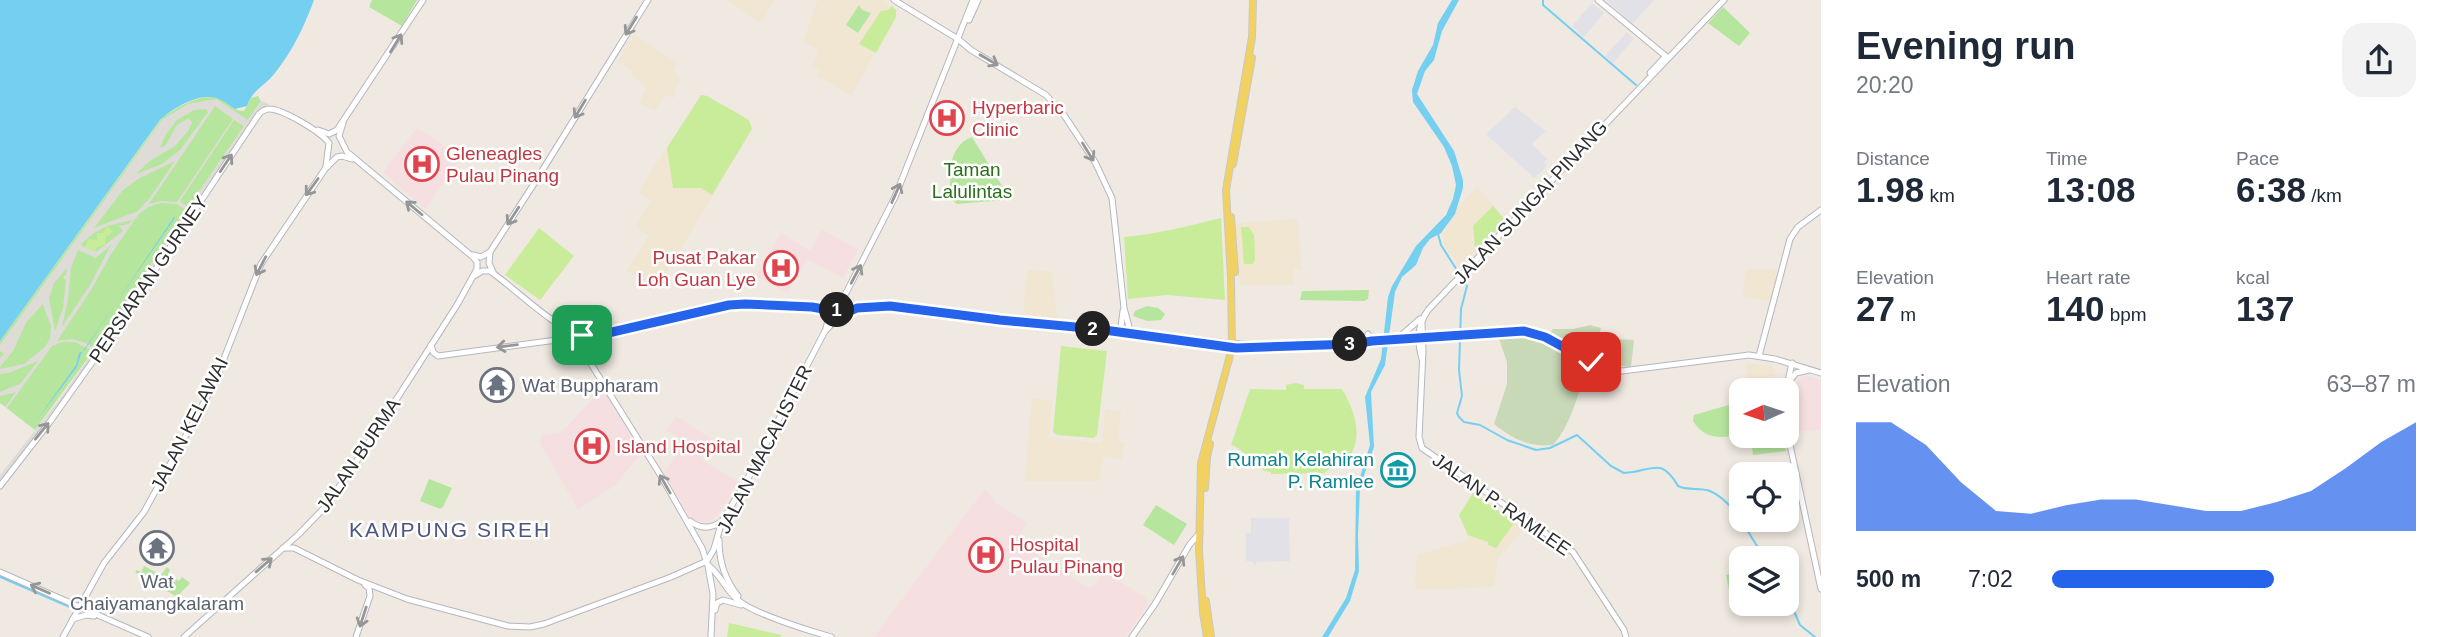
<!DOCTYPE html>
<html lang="en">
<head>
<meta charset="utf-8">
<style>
	body { margin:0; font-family:Arial,sans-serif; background:#f2f2f3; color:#1f2937; height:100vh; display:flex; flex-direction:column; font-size:26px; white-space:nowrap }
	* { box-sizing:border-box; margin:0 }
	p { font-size:23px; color:#747a83 }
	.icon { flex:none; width:38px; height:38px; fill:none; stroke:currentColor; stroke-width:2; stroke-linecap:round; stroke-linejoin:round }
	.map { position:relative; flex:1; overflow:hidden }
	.details { display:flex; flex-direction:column; background:#fff; width:630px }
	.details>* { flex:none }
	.needle { width:46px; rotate:267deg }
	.fabs { position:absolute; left:1729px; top:378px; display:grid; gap:14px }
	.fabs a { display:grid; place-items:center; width:70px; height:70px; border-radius:14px; background:#fff; box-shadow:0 4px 10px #0003; font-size:35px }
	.pin { position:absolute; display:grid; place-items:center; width:60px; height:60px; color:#fff; margin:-30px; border-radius:14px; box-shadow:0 4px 10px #0006 }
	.km { position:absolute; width:35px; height:35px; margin:-18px; border-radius:50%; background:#222; color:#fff; font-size:19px; line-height:35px; text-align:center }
	.round { display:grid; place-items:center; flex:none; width:74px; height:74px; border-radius:21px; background:#f2f2f3 }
	.head { display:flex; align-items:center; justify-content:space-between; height:119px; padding:0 35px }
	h1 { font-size:38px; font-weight:800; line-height:52px }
	.figures { display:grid; grid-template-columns:repeat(3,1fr); gap:10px; height:119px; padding:7px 35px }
	.figures div { display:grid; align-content:center }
	.figures b { font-size:35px; font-weight:800 }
	.figures small { font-size:19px; font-weight:400 }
	.figures p { font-size:19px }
	.chart { height:196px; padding:14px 35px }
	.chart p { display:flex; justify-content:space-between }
	.chart svg { width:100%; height:126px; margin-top:7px; fill:#2563eb; opacity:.7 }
	ul { padding:0 35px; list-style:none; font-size:23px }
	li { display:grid; grid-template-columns:112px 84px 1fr; align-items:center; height:52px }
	li i { height:18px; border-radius:9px; background:#2563eb }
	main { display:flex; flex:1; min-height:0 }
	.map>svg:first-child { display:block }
	.industrial { fill:#e3e1e8 }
	.education { fill:#f0e6d1 }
	.medical { fill:#f5dfe0 }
	.green { fill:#b6e59e }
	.cemetery { fill:#c8d9b8 }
	.pitch { fill:#c9ec9a }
	.plaza { fill:#dfdcd8; fill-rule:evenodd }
	.water { fill:#75cff0 }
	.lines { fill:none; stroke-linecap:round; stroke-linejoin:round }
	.stream { stroke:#75cff0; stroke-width:2 }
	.canal { stroke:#75cff0; stroke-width:3.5 }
	.secondary-casing { stroke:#b4b7c1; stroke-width:7 }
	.primary-casing { stroke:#c9c9c9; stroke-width:8 }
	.secondary { stroke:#fff; stroke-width:5 }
	.primary { stroke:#f2d163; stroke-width:6 }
	.oneway { stroke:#969696 }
	.route-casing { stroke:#fff; stroke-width:14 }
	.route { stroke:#2563eb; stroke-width:9 }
	.labels { text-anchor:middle; stroke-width:5; stroke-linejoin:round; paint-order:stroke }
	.health-label { font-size:19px; fill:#be3a42; stroke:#fff; text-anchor:start }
	.park-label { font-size:19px; fill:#2c6e1b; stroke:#fff }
	.street-label { font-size:19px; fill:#2e2e2e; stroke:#fff }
	.worship-label { font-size:19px; fill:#5b616d; stroke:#fff; text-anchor:start }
	.culture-label { font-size:19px; fill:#0d838f; stroke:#fff; text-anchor:end }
	.neighbourhood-label { font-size:21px; letter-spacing:2px; fill:#4d5680; stroke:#fff }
</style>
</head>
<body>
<main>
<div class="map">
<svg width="1821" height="637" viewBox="0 0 1821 637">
	<rect width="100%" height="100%" fill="#efe9e1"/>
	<g class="industrial">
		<polygon points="1606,0 1654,0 1632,24"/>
		<polygon points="1592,3 1604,13 1584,37 1572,26"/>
		<polygon points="1627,32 1634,39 1613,63 1605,56"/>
		<polygon points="1515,107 1546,131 1532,144 1547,159 1544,162 1547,166 1534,178 1486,134"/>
		<polygon points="1251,518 1289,518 1290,561 1256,562 1256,566 1251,561 1246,561 1246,533 1251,533"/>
	</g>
	<g class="education">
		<polygon points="727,0 775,0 762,21 757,21"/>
		<polygon points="818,0 883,0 896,10 896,17 851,95 817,76 819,70 812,67 818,49 803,42"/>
		<polygon points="634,35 677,63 673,70 680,79 674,92 676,93 673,98 665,94 655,111 639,103 647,87 631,76 632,70 618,62"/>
		<polygon points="701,95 707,96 749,120 752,129 658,287 627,271 649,236 638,229 637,223 652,201 638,192"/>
		<polygon points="1477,187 1506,221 1460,267 1445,246 1443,234 1460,205"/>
		<polygon points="1297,219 1302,269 1294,269 1294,285 1239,285 1236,223"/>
		<polygon points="1749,269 1779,270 1773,301 1743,297 1746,271"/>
		<polygon points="1029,270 1051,271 1058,319 1023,316 1026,275"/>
		<polygon points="1745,363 1773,366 1778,390 1752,390"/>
		<polygon points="1032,398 1052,401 1049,438 1102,443 1105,409 1121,411 1118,441 1125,443 1122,460 1104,456 1099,481 1025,481"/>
		<polygon points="1473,493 1524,529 1498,558 1494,587 1417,590 1415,586 1417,555 1469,540 1459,515"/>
	</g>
	<g class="medical">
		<polygon points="417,128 461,157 425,209 383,172"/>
		<polygon points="822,230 858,249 843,278 807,259 787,293 756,276 781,233 810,251"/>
		<polygon points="1807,376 1821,380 1821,430 1793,432 1788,400 1794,385 1802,377"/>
		<polygon points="604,387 644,450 614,486 578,509 540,443 541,435 559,433 566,428"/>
		<polygon points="676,416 711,439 700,459 738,482 717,516 707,522 697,521 690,517 664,473 685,442 667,430"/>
		<polygon points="985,489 997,504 1027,522 1017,542 1088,588 1093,587 1104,572 1146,598 1147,606 1125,637 874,637"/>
	</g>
	<g class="green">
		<polygon points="372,0 417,0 402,26 369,7"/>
		<polygon points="859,5 862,10 871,13 858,33 846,25"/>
		<polygon points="1723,7 1750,33 1739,46 1708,23"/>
		<path d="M258 96 261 101 93 351 35 430 0 403V341L162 118C177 108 200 92 219 99 229 102 232 111 244 111L251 98Z"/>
		<path d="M972 137 1002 186 1006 194 1004 200 957 204 951 199C949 177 947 146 972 137Z"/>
		<polygon points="1369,290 1368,299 1364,301 1300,300 1302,291"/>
		<polygon points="1147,306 1158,308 1165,314 1161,320 1147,321 1133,316 1135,311"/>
		<path d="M1732 404 1741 435C1721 438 1705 440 1693 421L1694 415Z"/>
		<polygon points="1769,436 1781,436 1786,451 1753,455 1751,439"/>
		<polygon points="429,479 452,488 443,507 440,509 420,501"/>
		<polygon points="1156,505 1187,524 1174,545 1143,525"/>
		<polygon points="144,566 161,575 167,567 170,570 168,574 179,581 182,577 190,583 177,597 135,572 137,570 141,572"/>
		<polygon points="1741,571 1743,607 1733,609 1726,575"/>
	</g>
	<g class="cemetery">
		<polygon points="1590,325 1601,328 1597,340 1604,343 1598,361 1548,335 1553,329 1573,329"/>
		<path d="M1515 335 1532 337 1587 364C1579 391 1572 424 1553 445 1528 447 1513 439 1494 424L1507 384V362L1498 336Z"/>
		<polygon points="1612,339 1634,340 1631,367 1602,363"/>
	</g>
	<g class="pitch">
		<polygon points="892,6 896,10 896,17 876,53 859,44 881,11 888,10"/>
		<polygon points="701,95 707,96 749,120 752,129 712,195 701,188 673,188 667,148"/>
		<polygon points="1493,206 1506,221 1477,249 1475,246 1473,226"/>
		<path d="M1221 218 1225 300 1167 295 1128 299 1124 237C1157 234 1188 226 1221 218Z"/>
		<polygon points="107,226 113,232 105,238 105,244 96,248 96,253 83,247 86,246 88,239 97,240 97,233 103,233"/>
		<polygon points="1241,227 1249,227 1254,235 1255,260 1253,264 1244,264"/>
		<polygon points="539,228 574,256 540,300 505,275"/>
		<polygon points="1061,346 1107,351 1097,435 1094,438 1057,435 1053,432"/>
		<path d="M1296 383 1304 385V389H1342C1355 411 1366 442 1344 462 1339 466 1328 468 1325 473L1271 474V472C1252 470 1248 450 1231 445L1250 389 1286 390V385Z"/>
		<polygon points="1473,493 1515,522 1496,548 1488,545 1488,542 1468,535 1459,515"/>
		<polygon points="729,623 781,635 781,637 727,637"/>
	</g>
	<path class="plaza" d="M216 99 248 120 261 101 269 104 256 113 64 398 0 481V475L62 396 93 351 75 342H62L52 346 7 408 5 407 16 392 0 396V392L20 384 38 361 8 373 0 374V369L24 364 45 347 50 339 51 326 43 304 27 321 13 351 0 367V358L4 354 0 351V345L162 120 188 104ZM215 106 233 119 177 202 161 201 149 204ZM206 109 208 112 180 150 162 164 136 174 150 161 175 146 188 131 192 123 189 118 177 125 166 145 160 148 166 134 177 120 194 110ZM234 120 244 126 188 207 180 201ZM175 161 149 199 138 211 94 228 123 190 138 179ZM161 203 176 204 187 210 95 348 83 342 72 339 57 341 91 290 111 254 138 215 148 207ZM132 220 129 224 119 226 123 231 96 252 83 247 81 244 94 233 107 226ZM111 245 90 285 62 327 68 299 71 268 78 250 96 258ZM67 268 66 275 63 277 66 280 63 308 55 331 49 298 54 283Z"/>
	<g class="water">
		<path d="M0 0H314C304 27 293 50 275 73 264 87 253 89 247 106L235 109C231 107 226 102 221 100 201 90 174 108 160 120L0 341Z"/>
		<polygon points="1452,0 1459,0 1442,31 1434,60 1425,71 1417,94 1454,151 1463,180 1463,188 1455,214 1441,233 1430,239 1423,248 1416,265 1402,277 1395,292 1385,365 1371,392 1374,447 1360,487 1358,536 1359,571 1350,601 1328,637 1322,637 1346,598 1355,570 1356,490 1370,445 1365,397 1381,359 1388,297 1392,286 1416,246 1446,215 1453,199 1456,185 1452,166 1444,147 1413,102 1412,90 1418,71 1433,45 1438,23"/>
		<polygon points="174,217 175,218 81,354 77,367 36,421 76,365 79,353 84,351"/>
	</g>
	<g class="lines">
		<g class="stream">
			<polyline points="1543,0 1543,5 1636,85"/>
			<path d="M1438 234 1441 245 1467 286 1461 309 1459 370 1462 396 1457 413 1459 417 1464 422 1480 425 1507 440 1536 450 1550 448 1577 435 1611 466 1624 473C1652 472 1660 455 1678 486 1688 491 1700 487 1710 491 1737 503 1748 537 1766 558"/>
			<polyline points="1787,595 1800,625 1815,637"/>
		</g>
		<polyline class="canal" points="0,576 69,606"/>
		<g class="secondary-casing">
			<g id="secondary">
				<path d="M894 0 958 39 971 50 1046 95 1064 115 1095 162 1112 198 1124 308 1130 331 1227 343 1273 346H1357L1524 331C1559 336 1586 366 1622 371L1749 355 1775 359 1821 373"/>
				<polyline points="1598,0 1668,58"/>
				<polyline points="969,20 978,0"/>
				<polyline points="1650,73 1665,57"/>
				<polyline points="318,130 329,134 337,130 423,0"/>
				<polyline points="490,252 489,263 493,272"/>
				<polyline points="473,255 481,257 490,252 537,179 648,0"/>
				<path d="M476 275 482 271H490C512 286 559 332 582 335L621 331 736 304 812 307 846 313"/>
				<polyline points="827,306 837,303 846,293 895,197 973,0"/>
				<polyline points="823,310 829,317 826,328"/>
				<polyline points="1422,323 1423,351 1419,437 1422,448 1573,552 1624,630 1626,637"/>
				<polyline points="1113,332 1135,335"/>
				<polyline points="1368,334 1372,341"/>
				<polyline points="1396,340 1420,319"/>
				<polyline points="431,345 433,352 438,356 564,339 571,339 578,343 661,476 702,548 708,566 713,594 711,637"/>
				<polyline points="1217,345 1253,348"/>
				<polyline points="1759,356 1790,239 1798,227 1821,210"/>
				<path d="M1422 359C1417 341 1417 326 1428 310L1724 0"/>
				<polyline points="1787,384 1796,373 1809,370"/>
				<polyline points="1786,390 1792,363"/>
				<polyline points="1787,431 1821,589"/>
				<path d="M0 486 49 423 115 330 259 114C263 111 264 109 269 109 283 109 321 132 329 143L326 166"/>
				<path d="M690 521C700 529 711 529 722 521"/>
				<path d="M719 540C719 560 725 580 738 596"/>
				<polyline points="283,548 294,548 358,580 407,599 508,626 530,627 544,624 671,577 707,561 714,549 722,521 747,480 825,331 835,321 857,308 890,306 1000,320 1116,329 1121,327 1123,311"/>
				<path d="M708 565C721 575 726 591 739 601 755 614 810 631 831 637"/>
				<polyline points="0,572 148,637"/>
				<polyline points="715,610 717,603 723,600 741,605"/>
				<polyline points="73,619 86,615 94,616"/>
				<polyline points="63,637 104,563 144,512 214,384 261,264 325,169 337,157 342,156 352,159"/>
				<polyline points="184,637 299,534 327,505 360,456 457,305 477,269 477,262 473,257 347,152 339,136 343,123"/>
				<polyline points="356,637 370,596 369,588 365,585"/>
				<polyline points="1132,637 1155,604 1190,544 1200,533"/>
			</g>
		</g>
		<g class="primary-casing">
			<g id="primary">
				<polyline points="1233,164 1252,58"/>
				<polyline points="1231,217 1235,272"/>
				<polyline points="1205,488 1207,457 1210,444"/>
				<polyline points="1206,601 1211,637"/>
				<polyline points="1207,637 1203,613 1199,550 1201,463 1232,348 1231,278 1226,190 1252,37 1253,0"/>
			</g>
		</g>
		<use href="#secondary" class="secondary"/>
		<use href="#primary" class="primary"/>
	</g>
	<defs><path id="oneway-shaft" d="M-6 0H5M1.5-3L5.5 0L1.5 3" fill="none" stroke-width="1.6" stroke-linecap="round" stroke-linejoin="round" transform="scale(1.75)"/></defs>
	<g class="oneway">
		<use href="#oneway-shaft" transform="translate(631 26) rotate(122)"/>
		<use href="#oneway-shaft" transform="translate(396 43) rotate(-58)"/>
		<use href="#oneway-shaft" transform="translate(989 60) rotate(30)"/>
		<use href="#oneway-shaft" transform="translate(580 109) rotate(121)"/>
		<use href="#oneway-shaft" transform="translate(1088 152) rotate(58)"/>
		<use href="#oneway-shaft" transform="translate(226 163) rotate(-56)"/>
		<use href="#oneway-shaft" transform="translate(312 187) rotate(126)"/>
		<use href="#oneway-shaft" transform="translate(896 193) rotate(-66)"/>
		<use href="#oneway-shaft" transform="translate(414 208) rotate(-140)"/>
		<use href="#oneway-shaft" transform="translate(513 216) rotate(123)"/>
		<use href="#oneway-shaft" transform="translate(261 266) rotate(117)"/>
		<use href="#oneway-shaft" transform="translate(856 274) rotate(-62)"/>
		<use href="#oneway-shaft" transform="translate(507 346) rotate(173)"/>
		<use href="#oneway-shaft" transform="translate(42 431) rotate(-51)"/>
		<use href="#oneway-shaft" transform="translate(665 484) rotate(-120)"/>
		<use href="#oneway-shaft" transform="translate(264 565) rotate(-41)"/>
		<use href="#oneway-shaft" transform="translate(1178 565) rotate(-60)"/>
		<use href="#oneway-shaft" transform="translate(40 589) rotate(-156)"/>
		<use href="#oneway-shaft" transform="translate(363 617) rotate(108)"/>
	</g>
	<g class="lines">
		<g class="route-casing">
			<polyline id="route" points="582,335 608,333 729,305 745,304 812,307 846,313 857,308 890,306 1000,320 1097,329 1236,348 1354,344 1372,341 1524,331 1545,337 1591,362"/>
		</g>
		<use href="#route" class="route"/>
	</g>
	<defs>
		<g id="hospital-ring" transform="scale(1.75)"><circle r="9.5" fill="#fff" stroke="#e0444e" stroke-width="1.5"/><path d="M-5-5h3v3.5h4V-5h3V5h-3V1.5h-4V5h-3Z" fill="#e0444e"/></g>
		<g id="temple-ring" transform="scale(1.75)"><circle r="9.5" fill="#fff" stroke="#6b7280" stroke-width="1.5"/><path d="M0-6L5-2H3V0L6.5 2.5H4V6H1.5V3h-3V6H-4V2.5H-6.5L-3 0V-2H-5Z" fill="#6b7280"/></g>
		<g id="museum-ring" transform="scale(1.75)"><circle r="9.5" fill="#fff" stroke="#0f9aa8" stroke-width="1.5"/><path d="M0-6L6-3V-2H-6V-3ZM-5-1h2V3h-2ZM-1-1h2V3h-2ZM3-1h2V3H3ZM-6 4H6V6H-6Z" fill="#0f9aa8"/></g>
	</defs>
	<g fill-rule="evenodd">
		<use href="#hospital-ring" x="947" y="118"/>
		<use href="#hospital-ring" x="422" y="164"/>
		<use href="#hospital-ring" x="781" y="268"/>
		<use href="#temple-ring" x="497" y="385"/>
		<use href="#hospital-ring" x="592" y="446"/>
		<use href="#museum-ring" x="1398" y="470"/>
		<use href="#temple-ring" x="157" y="548"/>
		<use href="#hospital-ring" x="986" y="555"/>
	</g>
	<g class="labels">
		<g class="health-label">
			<text x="972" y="114">Hyperbaric<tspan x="972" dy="22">Clinic</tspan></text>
			<text x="446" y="160">Gleneagles<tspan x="446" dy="22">Pulau Pinang</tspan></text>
			<text x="756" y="264" text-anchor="end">Pusat Pakar<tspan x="756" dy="22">Loh Guan Lye</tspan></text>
			<text x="616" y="453">Island Hospital</text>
			<text x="1010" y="551">Hospital<tspan x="1010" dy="22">Pulau Pinang</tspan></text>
		</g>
		<g class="park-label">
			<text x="972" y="176">Taman<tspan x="972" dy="22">Lalulintas</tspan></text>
		</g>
		<g class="street-label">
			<text transform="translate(1530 202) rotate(-47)" y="7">JALAN SUNGAI PINANG</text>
			<text transform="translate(148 279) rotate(-56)" y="7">PERSIARAN GURNEY</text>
			<text transform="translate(189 424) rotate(-63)" y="7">JALAN KELAWAI</text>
			<text transform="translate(764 449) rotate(-63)" y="7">JALAN MACALISTER</text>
			<text transform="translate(358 455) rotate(-56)" y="7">JALAN BURMA</text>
			<text transform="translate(1502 504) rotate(35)" y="7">JALAN P. RAMLEE</text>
		</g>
		<g class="worship-label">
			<text x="522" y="392">Wat Buppharam</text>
			<text x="157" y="588" text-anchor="middle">Wat<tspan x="157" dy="22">Chaiyamangkalaram</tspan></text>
		</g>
		<g class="culture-label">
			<text x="1374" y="466">Rumah Kelahiran<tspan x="1374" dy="22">P. Ramlee</tspan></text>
		</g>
		<g class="neighbourhood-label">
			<text x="450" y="537">KAMPUNG SIREH</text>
		</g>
	</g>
</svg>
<div class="fabs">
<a><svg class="needle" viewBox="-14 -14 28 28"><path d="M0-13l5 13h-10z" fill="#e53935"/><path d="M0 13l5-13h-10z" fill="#747a83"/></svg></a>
<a><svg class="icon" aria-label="locate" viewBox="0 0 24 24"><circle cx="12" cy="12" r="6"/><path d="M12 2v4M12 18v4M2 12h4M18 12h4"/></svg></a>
<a><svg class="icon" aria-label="layers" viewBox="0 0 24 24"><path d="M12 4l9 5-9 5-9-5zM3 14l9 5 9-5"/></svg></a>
</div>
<div class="pin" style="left:582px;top:335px;background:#1e9e55"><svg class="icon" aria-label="arrive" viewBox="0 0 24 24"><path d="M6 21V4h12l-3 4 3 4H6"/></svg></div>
<div class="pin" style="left:1591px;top:362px;background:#d93025"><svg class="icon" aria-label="check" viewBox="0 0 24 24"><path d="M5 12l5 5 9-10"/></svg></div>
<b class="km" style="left:837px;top:310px">1</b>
<b class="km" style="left:1093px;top:329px">2</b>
<b class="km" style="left:1350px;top:344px">3</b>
</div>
<section class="details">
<div class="head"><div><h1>Evening run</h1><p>20:20</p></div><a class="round"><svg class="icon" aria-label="share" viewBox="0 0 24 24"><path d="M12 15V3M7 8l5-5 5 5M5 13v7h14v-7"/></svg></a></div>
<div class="figures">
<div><p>Distance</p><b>1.98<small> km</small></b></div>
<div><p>Time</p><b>13:08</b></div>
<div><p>Pace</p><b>6:38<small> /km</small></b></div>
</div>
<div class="figures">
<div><p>Elevation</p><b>27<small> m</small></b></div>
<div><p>Heart rate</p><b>140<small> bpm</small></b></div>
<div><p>kcal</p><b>137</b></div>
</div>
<div class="chart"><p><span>Elevation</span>63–87 m</p>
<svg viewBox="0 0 160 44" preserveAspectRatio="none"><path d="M0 44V6L10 6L20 14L30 27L40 37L50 38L60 35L70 33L80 33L90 35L100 37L110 37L120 34L130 30L140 22L150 13L160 6V44z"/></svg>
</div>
<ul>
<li><b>500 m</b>7:02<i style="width:61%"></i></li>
</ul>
</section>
</main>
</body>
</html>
